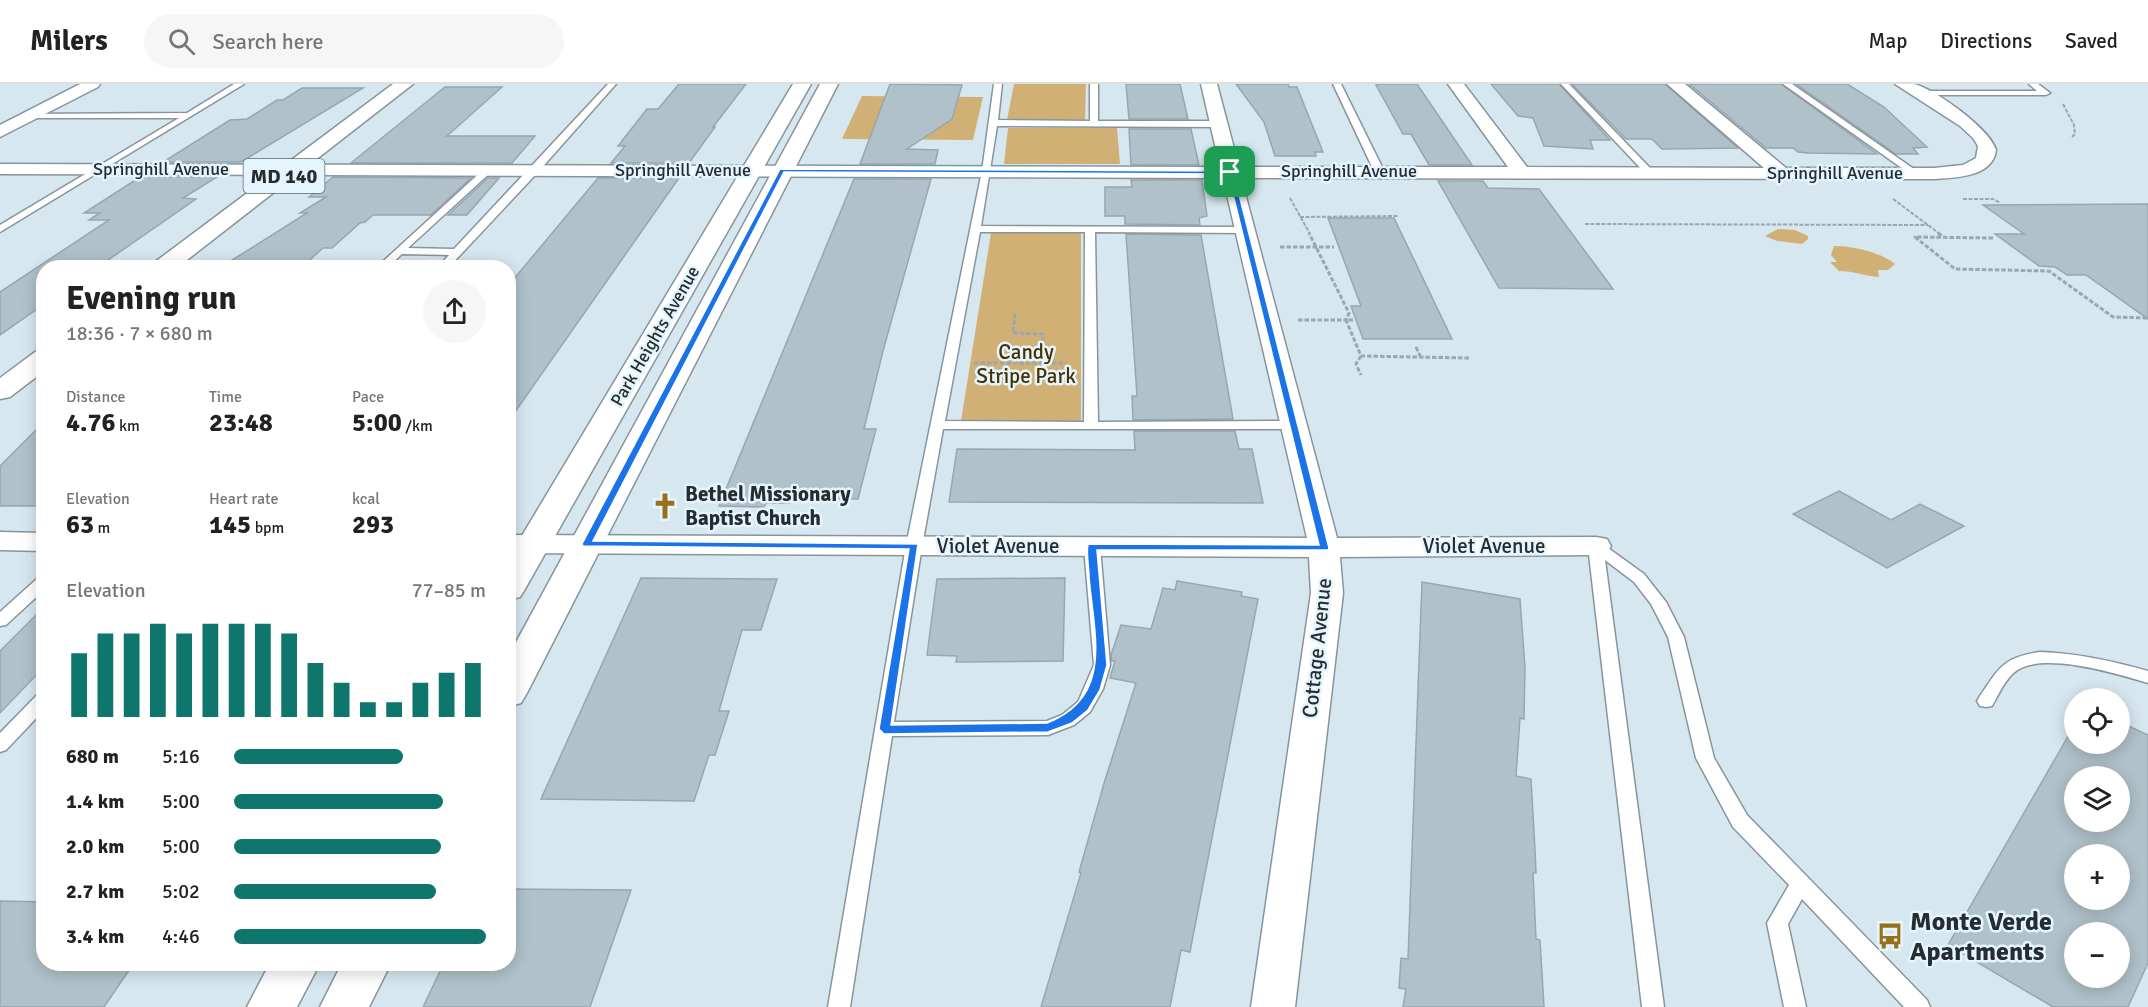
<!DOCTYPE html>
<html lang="en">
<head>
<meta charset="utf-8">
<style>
	body { margin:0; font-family:Signika,sans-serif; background:#f6f6f6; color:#222; height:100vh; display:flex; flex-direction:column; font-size:22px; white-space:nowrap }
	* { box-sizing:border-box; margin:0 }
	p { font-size:20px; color:#767676 }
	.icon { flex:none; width:33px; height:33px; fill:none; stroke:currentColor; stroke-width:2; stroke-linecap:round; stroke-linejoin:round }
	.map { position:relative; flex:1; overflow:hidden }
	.side { position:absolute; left:36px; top:176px; width:480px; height:711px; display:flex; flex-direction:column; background:#fff; border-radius:24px; box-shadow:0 3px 15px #0003 }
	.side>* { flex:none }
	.tools { position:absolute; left:2064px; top:604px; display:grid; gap:12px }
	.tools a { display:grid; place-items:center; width:66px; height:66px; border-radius:50%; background:#fff; box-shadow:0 3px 15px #0003; font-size:30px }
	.pin { position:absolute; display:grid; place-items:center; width:51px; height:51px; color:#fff; margin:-26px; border-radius:12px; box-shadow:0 3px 9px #0006 }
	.round { display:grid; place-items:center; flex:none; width:63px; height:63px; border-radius:32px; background:#f6f6f6 }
	.headline { display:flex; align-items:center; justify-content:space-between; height:102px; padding:0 30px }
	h1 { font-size:33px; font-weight:700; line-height:45px }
	.stats { display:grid; grid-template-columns:repeat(3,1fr); gap:9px; height:102px; padding:6px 30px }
	.stats div { display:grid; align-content:center }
	.stats b { font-size:26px; font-weight:700 }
	.stats small { font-size:16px; font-weight:400 }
	.stats p { font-size:16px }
	.chart { height:168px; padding:12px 30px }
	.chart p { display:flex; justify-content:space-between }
	.chart svg { width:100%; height:108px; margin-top:6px; stroke:#0f766e; stroke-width:6 }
	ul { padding:0 30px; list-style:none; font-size:20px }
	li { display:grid; grid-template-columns:96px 72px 1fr; align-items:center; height:45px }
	li i { height:15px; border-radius:8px; background:#0f766e }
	header { display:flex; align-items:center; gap:36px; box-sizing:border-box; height:84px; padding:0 30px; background:#fff; border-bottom:2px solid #e0e0e0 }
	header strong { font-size:28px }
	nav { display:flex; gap:33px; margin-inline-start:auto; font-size:21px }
	.search { width:420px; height:54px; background:#f6f6f6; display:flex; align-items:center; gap:15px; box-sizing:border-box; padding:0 21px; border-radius:33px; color:#767676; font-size:22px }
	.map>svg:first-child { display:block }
	.green { fill:#d1b075 }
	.building { fill:#b0c1c9; stroke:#97a7af; stroke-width:1.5; fill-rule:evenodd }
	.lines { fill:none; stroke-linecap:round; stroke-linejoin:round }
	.lane-casing { stroke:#86959d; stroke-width:3 }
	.street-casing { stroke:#86959d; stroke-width:3 }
	.secondary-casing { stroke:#86959d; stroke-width:3 }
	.primary-casing { stroke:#86959d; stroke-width:3 }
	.path-far1 { stroke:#9aa7ae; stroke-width:2; stroke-dasharray:4 1.5; stroke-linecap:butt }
	.path { stroke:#9aa7ae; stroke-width:3; stroke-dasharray:4.5 2; stroke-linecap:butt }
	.lane { fill:#fff; fill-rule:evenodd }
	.street { fill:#fff; fill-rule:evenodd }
	.secondary { fill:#fff; fill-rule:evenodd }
	.primary { fill:#fff; fill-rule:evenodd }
	.route { fill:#1a73e8; stroke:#fff; stroke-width:1.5; fill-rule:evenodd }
	.labels { text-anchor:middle; stroke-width:5; stroke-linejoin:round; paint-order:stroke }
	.far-street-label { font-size:18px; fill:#262c30; stroke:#e4f5fd }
	.shield { fill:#e4f5fd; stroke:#5f686e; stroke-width:1.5 }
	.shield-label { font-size:20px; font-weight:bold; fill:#262c30 }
	.park-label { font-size:21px; fill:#473100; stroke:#e4f5fd }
	.poi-label { font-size:21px; font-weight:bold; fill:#262c30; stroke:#e4f5fd; text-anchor:start }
	.street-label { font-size:21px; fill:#262c30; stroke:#e4f5fd }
	.near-poi-label { font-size:26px; font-weight:bold; fill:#262c30; stroke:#e4f5fd; text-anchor:start }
</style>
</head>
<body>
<header>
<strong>Milers</strong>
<div class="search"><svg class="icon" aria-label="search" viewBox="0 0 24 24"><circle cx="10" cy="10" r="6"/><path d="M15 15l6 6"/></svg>Search here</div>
<nav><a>Map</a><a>Directions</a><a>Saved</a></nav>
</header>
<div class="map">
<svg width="2148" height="923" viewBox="0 0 2148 923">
	<rect width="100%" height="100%" fill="#d7e7f0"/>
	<g class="green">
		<polygon points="1014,0 1086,0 1085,36 1007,36"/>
		<polygon points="862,12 983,13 973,56 842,55"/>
		<polygon points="1008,44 1117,44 1120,80 1004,80"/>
		<polygon points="1778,145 1795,146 1808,152 1808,155 1802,160 1777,157 1765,152"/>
		<polygon points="991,149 1081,149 1081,338 961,337"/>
		<path d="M1834 162C1853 162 1880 168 1895 180L1888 186H1878L1879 193C1865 192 1854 187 1839 187L1830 178H1837L1831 171Z"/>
	</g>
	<g class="building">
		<polygon points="679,0 746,0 713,43 715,43 689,79 611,79 625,62 618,62 647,25 658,25"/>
		<polygon points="890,0 962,1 952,35 907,65 938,66 935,80 860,80"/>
		<polygon points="1126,0 1180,0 1188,35 1129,35"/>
		<polygon points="1236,0 1288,0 1289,3 1297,3 1323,68 1315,68 1316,72 1275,72 1264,38"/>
		<polygon points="1382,0 1417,0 1472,81 1429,81 1411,50 1403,50 1376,1"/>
		<polygon points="1491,0 1559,0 1610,56 1590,56 1593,65 1544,62 1533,34 1518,32"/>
		<polygon points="1572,0 1665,0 1738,64 1662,65 1652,55 1626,55"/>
		<polygon points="1689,0 1781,0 1877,70 1808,69 1798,68 1793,64 1766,64"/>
		<polygon points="1796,0 1847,0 1884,23 1927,63 1913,64 1918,70 1896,70"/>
		<polygon points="445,3 502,3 447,52 535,52 512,79 351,79"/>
		<polygon points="302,4 363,4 241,78 163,78 230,36 247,35 277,16 283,16"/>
		<polygon points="1129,45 1191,45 1199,81 1131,81"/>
		<polygon points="140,93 217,93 183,114 196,115 98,183 44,183 44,220 0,251 0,208 109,136 89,136 100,129 84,129"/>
		<polygon points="333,93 471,94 431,131 373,131 365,138 360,139 332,164 323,164 302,183 221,183 307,129 300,129 326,113 309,113"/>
		<polygon points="488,94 499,94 467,131 448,131"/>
		<polygon points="598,94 679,94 508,338 508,202"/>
		<polygon points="854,95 931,95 883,267 864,345 876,345 858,415 791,414 789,419 766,419 764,423 719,422"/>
		<polygon points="1131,96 1202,96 1207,132 1199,134 1200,141 1125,140 1125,132 1105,132 1105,103 1132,103"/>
		<polygon points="1438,97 1483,97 1488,104 1539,105 1613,205 1499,204"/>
		<polygon points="2148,120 2148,235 2086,191 2067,191 2055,183 2039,182 1995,150 2024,150 1983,121"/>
		<polygon points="1328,134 1394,134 1452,255 1363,255 1351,222 1361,222"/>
		<polygon points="1126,150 1201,151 1233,335 1133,336 1132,312 1137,312"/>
		<polygon points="44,338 44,422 0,422 0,382"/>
		<polygon points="1134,347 1235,347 1239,365 1252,365 1263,419 949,418 957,365 1135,366"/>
		<polygon points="1839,407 1891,436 1920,420 1964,442 1887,484 1793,430"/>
		<polygon points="641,494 777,495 761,546 742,546 719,627 729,627 715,671 709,671 694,717 541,715"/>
		<polygon points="1065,494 1063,577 956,578 957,572 927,571 937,495"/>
		<polygon points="1177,497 1242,508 1241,512 1258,515 1190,868 1181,866 1170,923 1041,923 1081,789 1079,788 1105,696 1136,599 1110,594 1115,577 1112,577 1111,571 1121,541 1151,545 1163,504 1175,506"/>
		<polygon points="1422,498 1520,515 1525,584 1524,635 1520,634 1516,692 1531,695 1535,766 1536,789 1533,789 1536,855 1540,856 1544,923 1403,923 1406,905 1399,904 1401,874 1408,875"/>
		<polygon points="44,523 44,583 0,629 0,567"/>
		<path d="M2120 638 2148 651V879L2128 923H2053L1948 861 2074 642V660H2120ZM2074 693H2120V738H2074ZM2074 771H2120V816H2074ZM2074 849H2120V894H2074Z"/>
		<polygon points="508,805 631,806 590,923 423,923 444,879 508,879"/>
		<polygon points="0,817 44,818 44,879 134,879 104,923 0,923"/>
	</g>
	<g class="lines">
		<g class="lane-casing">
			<g id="lane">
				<polygon points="234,0 244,0 0,148 0,141 179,34 27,34 27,30 187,29"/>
				<polygon points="608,0 616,0 538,88 449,183 438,183 449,171 402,170 388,183 377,183 485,84 491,84 491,88 408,164 454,165"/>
				<path d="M994 0H1002L998 36 1090 37V0H1098V37H1219L1223 40 1219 43 997 42 981 142 1245 143 1250 146 1245 149 1095 148 1098 338 1293 337 1300 341 1293 345H943L922 462 894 638 1047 637 1062 631 1078 618 1094 581 1084 463 1092 458 1100 463 1110 581 1103 605 1090 628 1074 641 1048 651 892 652 850 923H828L906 462 982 87ZM980 148H1085L1084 338 945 337Z"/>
				<polygon points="1333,0 1341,0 1384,87 1382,89 1374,87"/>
				<polygon points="1561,0 1569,0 1652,86 1652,90 1646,90"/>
				<polygon points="1783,0 1792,0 1921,90 1913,92"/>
				<polygon points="2029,0 2038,0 2050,9 2046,11 1918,11 1914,9 1918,7 2037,7"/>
				<polygon points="1596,457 1601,459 1644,490 1666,518 1684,553 1714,674 1747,731 1927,916 1930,923 1904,923 1802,815 1788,840 1806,923 1784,923 1767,839 1789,801 1733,743 1696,674 1668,553 1651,520 1634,498 1605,476 1664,923 1642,923 1588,462"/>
				<polygon points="44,492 44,506 6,541 0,542 0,528 39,493"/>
				<path d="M2040 568C2077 569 2112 577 2148 587V599C2118 590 2043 567 2016 587 2005 595 1999 610 1992 622L1986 623 1980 622 1977 617 1980 612C1999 584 2003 573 2040 568Z"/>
				<polygon points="44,608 44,626 6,666 0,668 0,649 38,610"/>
			</g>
		</g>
		<g class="street-casing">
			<g id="street">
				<polygon points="80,0 100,0 98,3 0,53 0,41"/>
				<path d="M1201 0H1217L1239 83H1508L1448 0H1464L1527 83 1764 84 1667 0H1685L1786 84H1934L1963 81 1976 74 1978 62 1973 54 1960 42 1895 0C1901 0 1908 0 1914 0 1935 5 1990 45 1996 66 1993 93 1955 94 1934 95L1241 94 1337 454 1596 453 1607 455 1611 462 1607 469 1596 471 1340 473 1343 509 1295 923H1251L1311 509 1309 473 508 469V451L1307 454 1223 94 0 90V80L1220 83Z"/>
				<polygon points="0,448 44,449 44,467 0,466"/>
			</g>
		</g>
		<g class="secondary-casing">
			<g id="secondary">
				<polygon points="793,0 811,0 525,505 520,513 508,516 508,475"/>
				<polygon points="820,0 838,0 527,609 521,619 508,623 508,573"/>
				<polygon points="270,879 320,879 297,923 247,923"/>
				<polygon points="342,879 391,879 369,923 320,923"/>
			</g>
		</g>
		<g class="primary-casing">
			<g id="primary">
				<polygon points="393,0 413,0 178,183 151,183 155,178"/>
				<polygon points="44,266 44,287 10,313 0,315 0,294 35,268"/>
			</g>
		</g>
		<g class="path-far1">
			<polyline points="2063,20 2074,41 2075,50 2071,54"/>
			<polyline points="1290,114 1310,150"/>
			<polyline points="1893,115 1940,150"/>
			<polyline points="1963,115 1993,115 2000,119"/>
			<polyline points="1300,133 1398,132"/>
			<polyline points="1585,140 1928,141"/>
		</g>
		<g class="path">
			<polyline points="1938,149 1942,152"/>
			<polyline points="1993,154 1915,153 1955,185 2049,187 2113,233 2148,234"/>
			<polyline points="1280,163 1334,163"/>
			<polyline points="1015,230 1013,249 1043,250 1042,279"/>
			<polyline points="1298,236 1346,236 1349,229 1309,149"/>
			<polyline points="1353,236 1346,236 1361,272 1469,274"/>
			<polyline points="1416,263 1421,274"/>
			<polyline points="1361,272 1356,280 1361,291"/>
			<polyline points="974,279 1066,279"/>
		</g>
		<use href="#lane" class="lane"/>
		<use href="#street" class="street"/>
		<use href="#secondary" class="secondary"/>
		<use href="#primary" class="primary"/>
	</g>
	<path class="route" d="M780 85 1233 87 1329 464 1328 466H1097L1107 581 1100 606 1088 626 1072 639 1048 648 884 650 879 645 909 465 583 462 582 460ZM784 88 1228 90 1319 461 1088 460C1086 470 1089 483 1089 493 1094 551 1114 613 1047 639L891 641 918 460 593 457Z"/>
	<defs>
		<g id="church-bare" transform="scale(2.07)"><path d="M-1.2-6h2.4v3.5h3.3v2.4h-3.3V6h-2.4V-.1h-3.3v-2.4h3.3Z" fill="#97701b" stroke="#e4f5fd" stroke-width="2.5" paint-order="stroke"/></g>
		<g id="bus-bare" transform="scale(2.07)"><path d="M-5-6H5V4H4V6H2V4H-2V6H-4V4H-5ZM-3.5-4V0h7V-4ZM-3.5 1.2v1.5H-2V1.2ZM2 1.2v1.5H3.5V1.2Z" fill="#97701b" stroke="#e4f5fd" stroke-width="2.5" paint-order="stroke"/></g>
	</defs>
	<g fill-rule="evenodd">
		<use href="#church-bare" x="665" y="422"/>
		<use href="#bus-bare" x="1890" y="852"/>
	</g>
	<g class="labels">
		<g class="far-street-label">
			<text x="161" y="91">Springhill Avenue</text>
			<text x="683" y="92">Springhill Avenue</text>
			<text x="1349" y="93">Springhill Avenue</text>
			<text x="1835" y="95">Springhill Avenue</text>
			<text transform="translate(655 252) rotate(-60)" y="6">Park Heights Avenue</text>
		</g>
		<rect class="shield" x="243.5" y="75" width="81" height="34" rx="4.5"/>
		<g class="shield-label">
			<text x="284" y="99">MD 140</text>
		</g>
		<g class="park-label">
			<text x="1026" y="275">Candy<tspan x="1026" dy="24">Stripe Park</tspan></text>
		</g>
		<g class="poi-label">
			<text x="685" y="417">Bethel Missionary<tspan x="685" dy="24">Baptist Church</tspan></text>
		</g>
		<g class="street-label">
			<text x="998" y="469">Violet Avenue</text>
			<text x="1484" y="469">Violet Avenue</text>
			<text transform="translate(1317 564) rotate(-84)" y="7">Cottage Avenue</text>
		</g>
		<g class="near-poi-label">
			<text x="1910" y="846">Monte Verde<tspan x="1910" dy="30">Apartments</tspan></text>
		</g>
	</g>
</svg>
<div class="tools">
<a><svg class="icon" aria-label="locate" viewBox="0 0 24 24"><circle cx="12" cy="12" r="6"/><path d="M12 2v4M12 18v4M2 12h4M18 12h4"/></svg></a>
<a><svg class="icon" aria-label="layers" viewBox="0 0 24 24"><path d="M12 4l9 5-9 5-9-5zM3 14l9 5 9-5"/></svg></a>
<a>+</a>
<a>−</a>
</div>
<div class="pin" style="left:1230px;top:88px;background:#1e9e55"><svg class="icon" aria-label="arrive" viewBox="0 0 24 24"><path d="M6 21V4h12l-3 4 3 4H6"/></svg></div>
<section class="side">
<div class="headline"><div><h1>Evening run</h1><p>18:36 · 7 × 680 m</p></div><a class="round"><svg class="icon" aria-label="share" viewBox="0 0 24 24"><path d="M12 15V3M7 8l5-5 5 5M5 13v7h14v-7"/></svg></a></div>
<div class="stats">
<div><p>Distance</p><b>4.76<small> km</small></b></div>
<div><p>Time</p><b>23:48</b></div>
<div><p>Pace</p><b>5:00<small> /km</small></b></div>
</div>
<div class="stats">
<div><p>Elevation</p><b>63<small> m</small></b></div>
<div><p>Heart rate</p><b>145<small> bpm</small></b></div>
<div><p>kcal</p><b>293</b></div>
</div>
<div class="chart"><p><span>Elevation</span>77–85 m</p>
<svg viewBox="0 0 160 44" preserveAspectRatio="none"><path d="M5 44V18M15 44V10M25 44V10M35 44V6M45 44V10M55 44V6M65 44V6M75 44V6M85 44V10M95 44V22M105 44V30M115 44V38M125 44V38M135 44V30M145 44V26M155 44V22"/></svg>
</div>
<ul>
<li><b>680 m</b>5:16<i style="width:67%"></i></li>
<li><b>1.4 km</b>5:00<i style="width:83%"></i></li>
<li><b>2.0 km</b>5:00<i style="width:82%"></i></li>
<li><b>2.7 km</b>5:02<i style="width:80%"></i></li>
<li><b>3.4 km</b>4:46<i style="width:100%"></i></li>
</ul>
</section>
</div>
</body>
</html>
